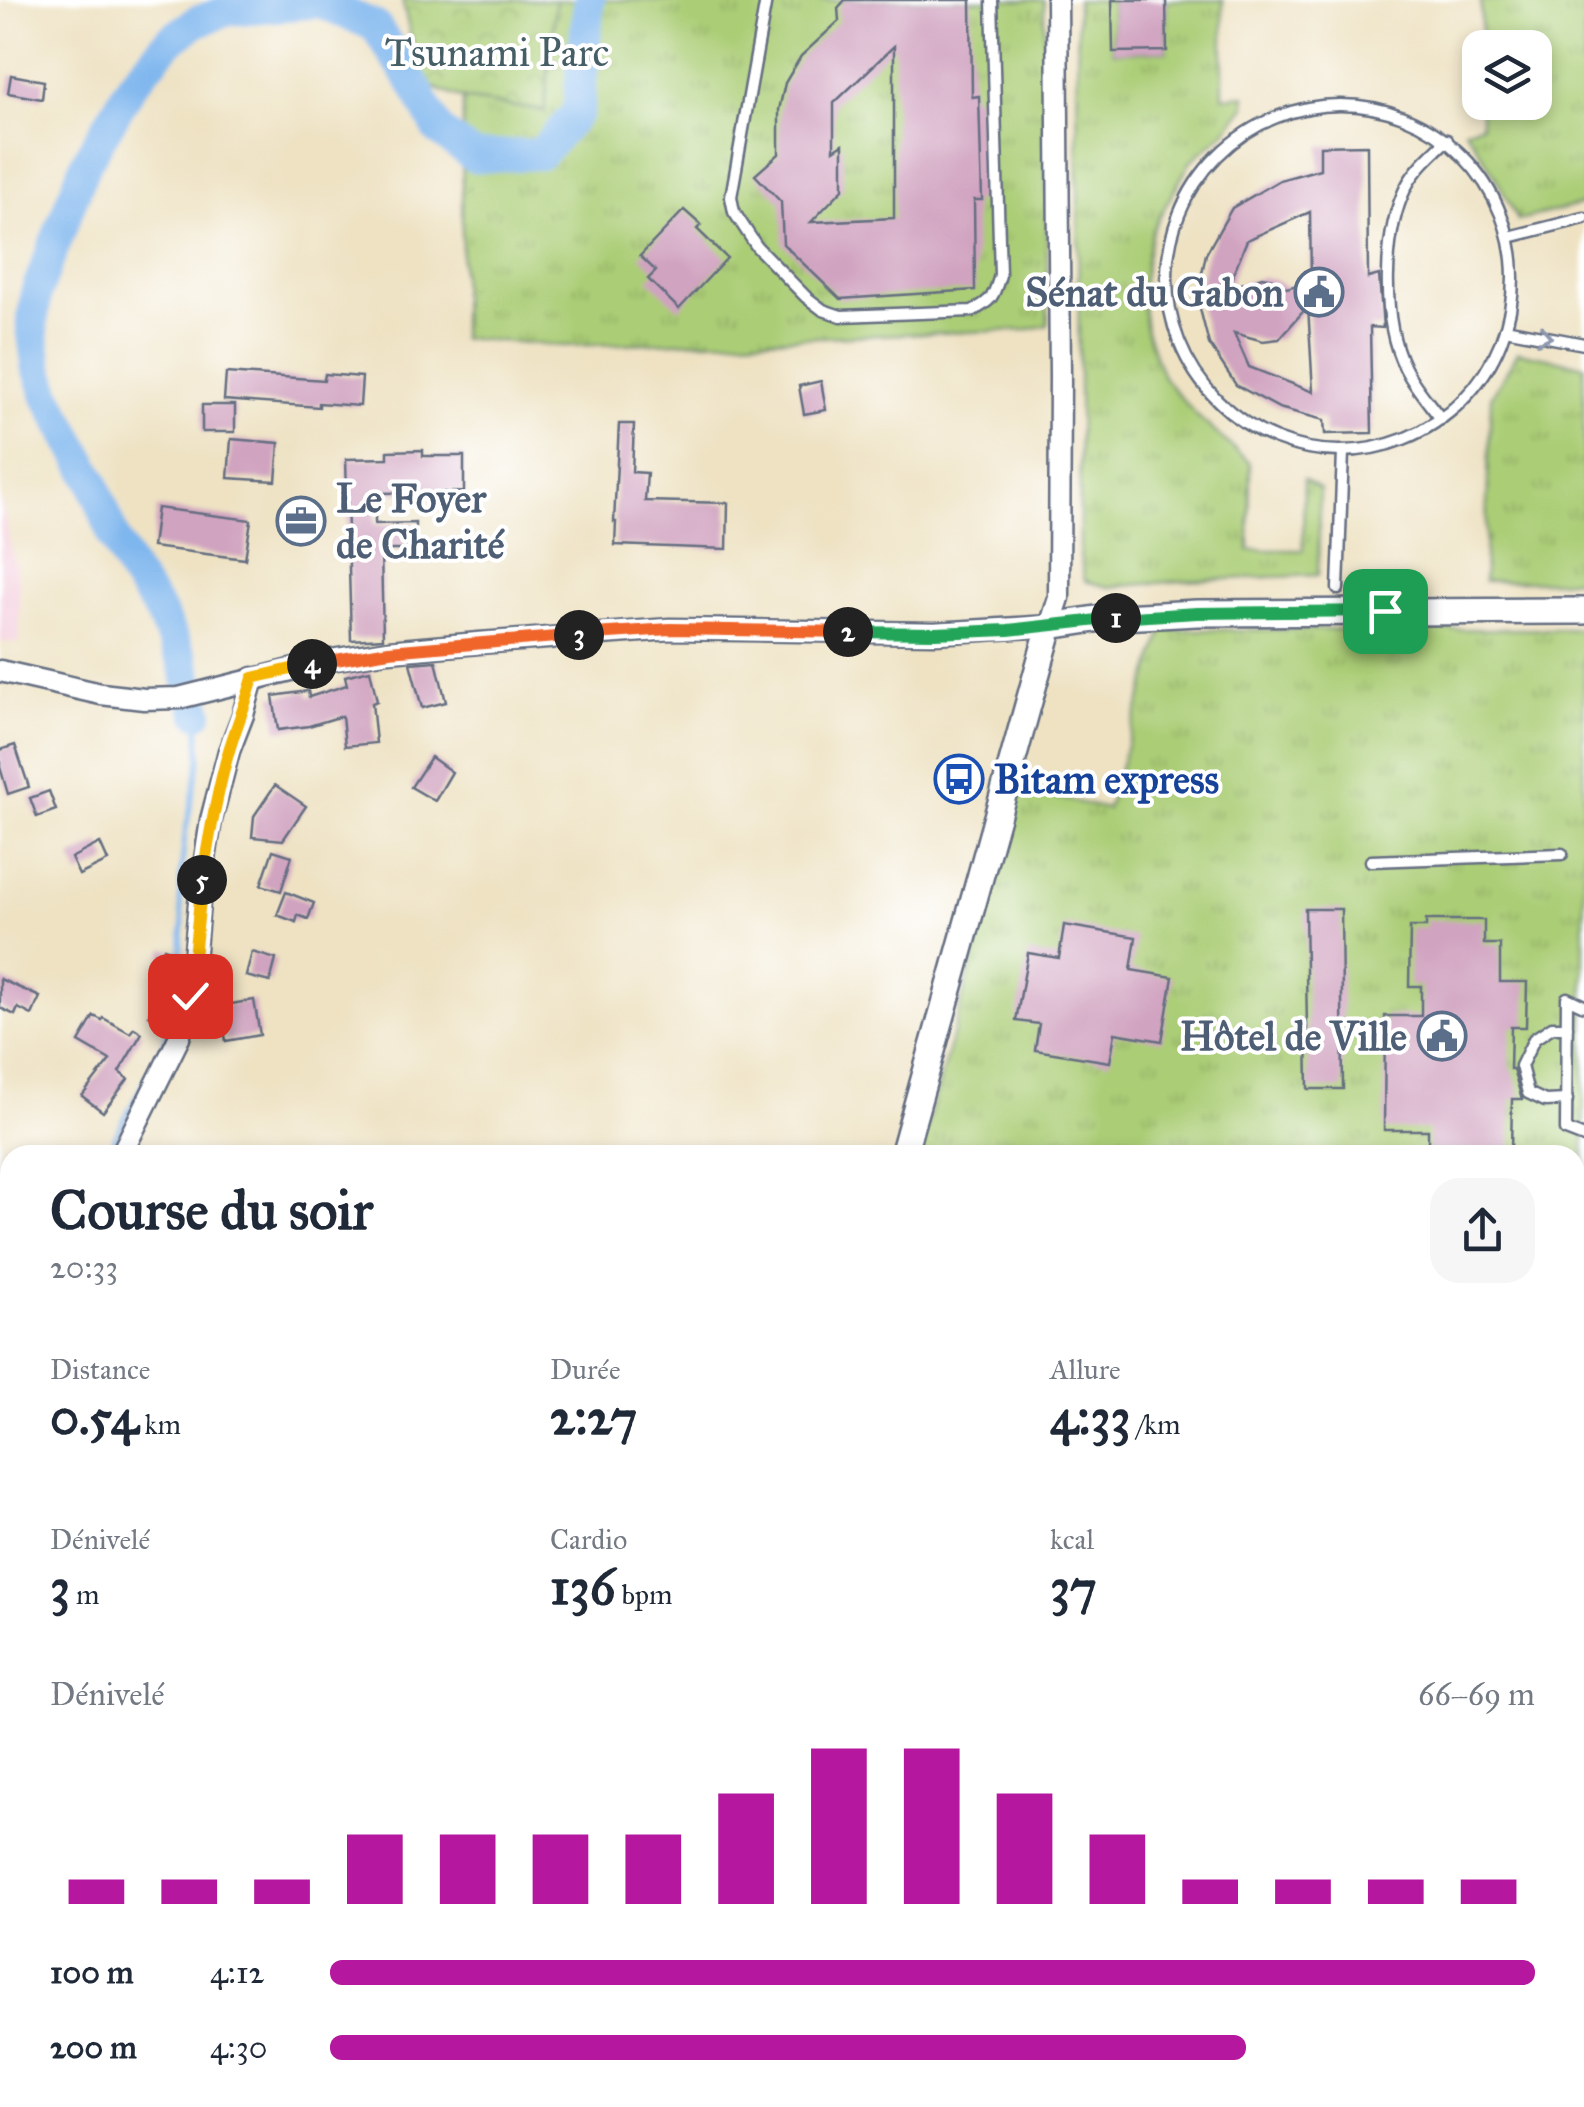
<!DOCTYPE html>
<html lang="fr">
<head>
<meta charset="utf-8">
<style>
	body { margin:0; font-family:"IM FELL Great Primer",serif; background:#f6f6f7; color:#1f2937; height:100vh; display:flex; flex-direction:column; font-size:38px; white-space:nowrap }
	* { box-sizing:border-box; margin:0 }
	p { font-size:32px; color:#747a83 }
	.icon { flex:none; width:55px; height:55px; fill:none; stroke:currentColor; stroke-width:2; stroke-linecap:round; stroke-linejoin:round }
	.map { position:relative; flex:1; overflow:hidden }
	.sheet { position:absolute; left:0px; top:1145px; width:1585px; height:962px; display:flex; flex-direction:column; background:#fff; border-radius:30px 30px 0 0; box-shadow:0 5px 15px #0003 }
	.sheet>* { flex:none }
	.tools { position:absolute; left:1462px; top:30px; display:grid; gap:20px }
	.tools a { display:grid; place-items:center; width:90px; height:90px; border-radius:20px; background:#fff; box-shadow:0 5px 15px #0003; font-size:50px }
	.pin { position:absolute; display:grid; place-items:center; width:85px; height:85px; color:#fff; margin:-42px; border-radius:20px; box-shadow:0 5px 15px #0006 }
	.km { position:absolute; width:50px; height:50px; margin:-25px; border-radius:50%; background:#222; color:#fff; font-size:28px; line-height:50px; text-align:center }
	.round { display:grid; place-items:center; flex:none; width:105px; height:105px; border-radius:30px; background:#f6f6f7 }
	.headline { display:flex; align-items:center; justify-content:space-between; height:170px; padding:0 50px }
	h1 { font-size:55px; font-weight:700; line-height:75px }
	.figures { display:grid; grid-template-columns:repeat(3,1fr); gap:15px; height:170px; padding:10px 50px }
	.figures div { display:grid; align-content:center }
	.figures b { font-size:50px; font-weight:700 }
	.figures small { font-size:28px; font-weight:400 }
	.figures p { font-size:28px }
	.chart { height:280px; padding:20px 50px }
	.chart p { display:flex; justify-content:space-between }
	.chart svg { width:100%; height:180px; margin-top:10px; stroke:#b5179e; stroke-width:6 }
	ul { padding:0 50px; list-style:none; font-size:32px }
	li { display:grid; grid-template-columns:160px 120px 1fr; align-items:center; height:75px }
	li i { height:25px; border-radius:12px; background:#b5179e }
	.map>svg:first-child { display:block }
	.built { fill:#f4cfdd }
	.grass { fill:url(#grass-tufts); stroke:#637e6a; stroke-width:2.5 }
	.park { fill:url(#park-crowns); stroke:#637e6a; stroke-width:2.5 }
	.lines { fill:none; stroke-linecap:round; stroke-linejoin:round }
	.stream { stroke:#7eb6ee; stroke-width:5 }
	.river { stroke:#7eb6ee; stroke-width:32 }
	.building { fill:#d0a3c0; fill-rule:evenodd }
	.service-casing { stroke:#656e81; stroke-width:15 }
	.minor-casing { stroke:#656e81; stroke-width:25 }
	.tertiary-casing { stroke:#656e81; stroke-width:30 }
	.service { stroke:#fff; stroke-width:10 }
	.minor { stroke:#fff; stroke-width:20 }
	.tertiary { stroke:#fff; stroke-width:25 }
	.oneway { stroke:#8d97ae }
	.split-1-casing { stroke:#fff; stroke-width:20 }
	.split-2-casing { stroke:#fff; stroke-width:20 }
	.split-3-casing { stroke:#fff; stroke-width:20 }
	.split-4-casing { stroke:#fff; stroke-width:20 }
	.split-5-casing { stroke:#fff; stroke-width:20 }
	.split-6-casing { stroke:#fff; stroke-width:20 }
	.split-1 { stroke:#22a559; stroke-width:12 }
	.split-2 { stroke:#22a559; stroke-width:12 }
	.split-3 { stroke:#f0652b; stroke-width:12 }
	.split-4 { stroke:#f0652b; stroke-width:12 }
	.split-5 { stroke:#f5b400; stroke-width:12 }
	.split-6 { stroke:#f5b400; stroke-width:12 }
	.labels { text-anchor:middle; stroke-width:8; stroke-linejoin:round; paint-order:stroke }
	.park-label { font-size:40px; fill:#465e65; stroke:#fff }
	.service-label { font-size:40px; font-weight:bold; fill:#4e5e75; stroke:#fff; text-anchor:end }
	.transit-label { font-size:40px; font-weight:bold; fill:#164399; stroke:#fff; text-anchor:start }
</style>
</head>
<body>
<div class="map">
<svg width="1584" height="2107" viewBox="0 0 1584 2107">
	<defs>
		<pattern id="grass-tufts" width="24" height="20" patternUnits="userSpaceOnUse" patternTransform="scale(2.5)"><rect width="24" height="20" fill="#abcd76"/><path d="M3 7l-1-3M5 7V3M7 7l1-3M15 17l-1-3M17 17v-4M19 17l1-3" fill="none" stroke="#93b068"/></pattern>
		<pattern id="park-crowns" width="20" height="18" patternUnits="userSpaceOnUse" patternTransform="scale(2.5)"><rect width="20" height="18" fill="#abcd76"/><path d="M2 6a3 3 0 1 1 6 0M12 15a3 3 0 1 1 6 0" fill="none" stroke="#93b068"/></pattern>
	</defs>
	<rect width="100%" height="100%" fill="#fff"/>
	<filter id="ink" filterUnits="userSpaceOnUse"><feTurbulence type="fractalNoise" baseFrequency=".01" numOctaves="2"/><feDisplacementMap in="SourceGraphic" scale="20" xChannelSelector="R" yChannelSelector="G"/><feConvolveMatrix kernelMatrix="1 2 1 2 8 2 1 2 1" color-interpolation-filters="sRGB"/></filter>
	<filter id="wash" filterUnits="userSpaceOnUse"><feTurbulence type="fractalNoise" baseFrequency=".0048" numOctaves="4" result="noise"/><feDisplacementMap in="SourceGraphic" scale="40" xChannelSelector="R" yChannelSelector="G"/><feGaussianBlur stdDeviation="2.25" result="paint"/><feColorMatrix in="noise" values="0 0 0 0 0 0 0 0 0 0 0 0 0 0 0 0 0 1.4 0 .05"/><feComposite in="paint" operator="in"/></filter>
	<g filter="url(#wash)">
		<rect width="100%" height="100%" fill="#eee2c3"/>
		<polygon class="built" points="0,497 19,583 20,643 0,642"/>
		<g class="grass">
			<polygon points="556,0 1044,0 1048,325 1025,330 564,346 461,338 463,99 544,111"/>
			<polygon points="1077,0 1112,0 1113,52 1167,51 1166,0 1223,0 1223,97 1245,95 1245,106 1224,133 1191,161 1152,230 1141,290 1146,331 1163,377 1197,416 1250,463 1249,550 1303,550 1304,479 1320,490 1318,575 1182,581 1109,587 1085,581 1080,556"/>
			<polygon points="1481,0 1584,0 1584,204 1518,220 1494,174 1465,129 1481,125 1481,103 1535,102 1535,48 1481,47"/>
			<polygon points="1518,352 1584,365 1584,578 1560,581 1484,581 1491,397"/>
			<polygon points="1584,629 1584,1307 1575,1307 1575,1155 919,1155 1021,789 1107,809 1163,630"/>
		</g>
		<polygon class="park" points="402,0 556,0 544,111 463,99 422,83"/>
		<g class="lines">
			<g class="stream">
				<polyline points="106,1155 164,1043 177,1002 183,925 180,902 181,874 185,834 200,759 198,712"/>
				<polyline points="0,1356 10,1339"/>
			</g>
			<polyline class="river" points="198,712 182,659 172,638 158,609 132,572 114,538 93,481 48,397 37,365 32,327 36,293 86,162 133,83 168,42 196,22 229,10 320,2 375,26 414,84 439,131 474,157 540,154 578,112 589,0"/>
		</g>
		<g id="blocks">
			<g class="building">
				<path d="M845 0H971L972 97 979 96 982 200H974L975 290 840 299 783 244 781 202 755 175 779 154V110L785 83 801 56 839 21 838 8ZM894 46V218L811 222 843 189V144L834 150V103Z"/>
				<polygon points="1112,0 1166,0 1167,51 1113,52"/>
				<polygon points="11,75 44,81 42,99 8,93"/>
				<path d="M1367 145 1368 278 1379 275 1383 328 1370 327 1372 433 1325 434 1324 420 1279 408 1236 385 1209 344 1197 297 1206 254 1232 208 1280 180 1320 169V146ZM1310 212 1311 281 1287 288 1273 279 1262 277 1227 289 1247 240ZM1308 306 1313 392 1249 367 1234 333 1263 341 1279 339Z"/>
				<polygon points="684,210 701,225 697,229 727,258 679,309 648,279 656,271 640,256"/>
				<polygon points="226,373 324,380 325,374 362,377 360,406 319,403 319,407 224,400"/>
				<polygon points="821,381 826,410 804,414 799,386"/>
				<rect x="202" y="405" width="33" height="27"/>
				<polygon points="619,424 634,424 632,472 647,473 645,501 728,503 727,549 615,545 616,522 614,522"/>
				<polygon points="231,439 279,443 276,481 228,478"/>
				<polygon points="423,450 423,456 464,456 464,492 375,493 375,524 415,523 415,550 381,550 383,638 351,640 346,459 388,458 388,451"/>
				<polygon points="157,508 251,520 245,559 152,547"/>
				<polygon points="436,661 446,702 422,708 410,663"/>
				<polygon points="370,670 377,701 372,703 376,743 345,746 342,716 309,726 278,730 273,696 308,691 309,697 347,685 345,676"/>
				<polygon points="15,745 29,787 8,794 0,767 0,750"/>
				<polygon points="431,757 452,772 435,801 411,787"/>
				<polygon points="275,785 306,806 283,840 252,837 254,816"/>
				<polygon points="49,791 56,810 37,817 30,798"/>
				<polygon points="100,843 108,861 79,875 71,858"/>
				<polygon points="273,850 292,856 281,891 261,885"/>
				<polygon points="286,892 314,903 308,919 298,915 296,922 277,915"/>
				<polygon points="1305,909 1341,909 1343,1089 1308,1089"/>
				<polygon points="1426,920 1484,920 1484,944 1500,944 1500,982 1527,982 1526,1027 1511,1027 1510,1069 1513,1069 1522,1099 1512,1099 1511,1152 1499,1152 1499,1155 1428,1155 1428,1130 1384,1130 1385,1016 1421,1016 1421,986 1409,986 1410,927 1426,927"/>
				<polygon points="1064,925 1136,937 1131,970 1173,977 1162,1041 1115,1033 1110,1062 1035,1050 1039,1024 1016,1021 1028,953 1059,958"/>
				<polygon points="164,948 179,953 165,989 171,991 165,1019 149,1015"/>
				<polygon points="252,952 276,959 270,982 246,976"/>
				<polygon points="0,979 40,997 32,1015 18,1008 15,1015 0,1008"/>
				<polygon points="254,1000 260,1035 226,1041 220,1006"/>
				<polygon points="94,1016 102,1020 103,1018 130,1033 134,1028 142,1033 119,1072 128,1079 103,1112 82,1096 110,1060 79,1042"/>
			</g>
		</g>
	</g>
	<g filter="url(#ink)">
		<use href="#blocks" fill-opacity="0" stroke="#656e81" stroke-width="2.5"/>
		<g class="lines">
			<g class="service-casing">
				<g id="service">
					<path d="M766 0 731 197 734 212 757 247 806 297 823 310 841 316 972 311C992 301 994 296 1000 275L992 0"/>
					<circle cx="1340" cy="278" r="173"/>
					<polyline points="1509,237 1584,218"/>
					<polyline points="1505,329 1584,344"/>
					<path d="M1441 419C1429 403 1414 386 1405 368 1381 321 1383 234 1406 187 1415 169 1432 154 1447 140"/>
					<polyline points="1338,589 1343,452"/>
					<polyline points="1371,861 1562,854"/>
					<polyline points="1584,1006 1567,998 1566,1130 1584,1137"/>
					<polyline points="1567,1100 1545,1101 1528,1093 1521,1066 1534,1039 1552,1027 1567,1027"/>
					<polyline points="1575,1605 1584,1593"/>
				</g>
			</g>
			<g class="minor-casing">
				<g id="minor">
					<polyline points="0,671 101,694 144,699 179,698 331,660 389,651 479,643 670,629 935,633 1050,626 1059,598 1060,376 1057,0"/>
					<polyline points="121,1155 179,1038 191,996 200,892 211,820 229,751 243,715 253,678"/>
					<polyline points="0,1392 10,1373"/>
					<polyline points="1575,1809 1584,1812"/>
					<polyline points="0,2036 10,2024"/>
					<polyline points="251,2098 258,2107"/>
					<polyline points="1060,2107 1076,2098"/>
					<polyline points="1276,2107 1278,2098"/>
				</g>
			</g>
			<g class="tertiary-casing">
				<g id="tertiary">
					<polyline points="903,1155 1050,626 1102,618 1197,613 1584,611"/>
					<polyline points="811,2098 822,2107"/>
				</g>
			</g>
			<use href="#service" class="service"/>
			<use href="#minor" class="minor"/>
			<use href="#tertiary" class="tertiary"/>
		</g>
		<defs><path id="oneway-chevron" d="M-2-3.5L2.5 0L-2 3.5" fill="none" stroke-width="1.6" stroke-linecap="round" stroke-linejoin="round" transform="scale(2.5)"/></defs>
		<use class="oneway" href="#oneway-chevron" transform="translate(1545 336) rotate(11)"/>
	</g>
	<g class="lines" filter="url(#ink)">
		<g class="split-1-casing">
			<polyline id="split-1" points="1116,618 1197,613 1385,611"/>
		</g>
		<g class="split-2-casing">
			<polyline id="split-2" points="848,632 935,633 1008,630 1116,618"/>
		</g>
		<g class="split-3-casing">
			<polyline id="split-3" points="579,635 670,629 848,632"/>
		</g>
		<g class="split-4-casing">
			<polyline id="split-4" points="312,664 389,651 579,635"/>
		</g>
		<g class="split-5-casing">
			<path id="split-5" d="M202 880C209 837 216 796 228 754 235 729 246 704 253 678L312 664"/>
		</g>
		<g class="split-6-casing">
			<polyline id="split-6" points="190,996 202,880"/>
		</g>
		<use href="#split-1" class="split-1"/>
		<use href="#split-2" class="split-2"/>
		<use href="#split-3" class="split-3"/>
		<use href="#split-4" class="split-4"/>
		<use href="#split-5" class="split-5"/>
		<use href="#split-6" class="split-6"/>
	</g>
	<defs>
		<g id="civic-ring" transform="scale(2.5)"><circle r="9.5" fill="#fff" stroke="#5c6f8a" stroke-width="1.5"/><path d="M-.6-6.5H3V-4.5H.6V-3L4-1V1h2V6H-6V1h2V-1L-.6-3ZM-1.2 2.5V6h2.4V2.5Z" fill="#5c6f8a"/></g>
		<g id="office-ring" transform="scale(2.5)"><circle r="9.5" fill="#fff" stroke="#5c6f8a" stroke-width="1.5"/><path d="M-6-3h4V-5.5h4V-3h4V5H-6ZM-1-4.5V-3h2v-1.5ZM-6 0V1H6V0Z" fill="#5c6f8a"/></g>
		<g id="bus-ring" transform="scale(2.5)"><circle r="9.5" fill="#fff" stroke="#1a4fb4" stroke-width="1.5"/><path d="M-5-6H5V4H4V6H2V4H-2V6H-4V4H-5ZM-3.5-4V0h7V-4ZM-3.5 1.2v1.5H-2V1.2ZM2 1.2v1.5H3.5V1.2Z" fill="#1a4fb4"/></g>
	</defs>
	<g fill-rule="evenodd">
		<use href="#civic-ring" x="1319" y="292"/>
		<use href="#office-ring" x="301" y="521"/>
		<use href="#bus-ring" x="959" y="779"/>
		<use href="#civic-ring" x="1442" y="1036"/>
	</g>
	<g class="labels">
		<g class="park-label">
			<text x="497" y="66">Tsunami Parc</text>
		</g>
		<g class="service-label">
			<text x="1284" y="306">Sénat du Gabon</text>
			<text x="336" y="512" text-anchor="start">Le Foyer<tspan x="336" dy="46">de Charité</tspan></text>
			<text x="1407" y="1050">Hôtel de Ville</text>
		</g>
		<g class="transit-label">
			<text x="994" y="793">Bitam express</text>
		</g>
	</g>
</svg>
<div class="tools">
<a><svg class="icon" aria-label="layers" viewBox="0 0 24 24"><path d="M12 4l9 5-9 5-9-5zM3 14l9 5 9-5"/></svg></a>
</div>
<div class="pin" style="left:1385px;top:611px;background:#1e9e55"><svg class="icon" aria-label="arrive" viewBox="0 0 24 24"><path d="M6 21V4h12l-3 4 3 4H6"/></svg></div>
<div class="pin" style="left:190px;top:996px;background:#d93025"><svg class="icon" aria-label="check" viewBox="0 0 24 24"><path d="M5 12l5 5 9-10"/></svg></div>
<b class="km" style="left:1116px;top:618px">1</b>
<b class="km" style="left:848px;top:632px">2</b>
<b class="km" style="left:579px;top:635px">3</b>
<b class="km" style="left:312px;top:664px">4</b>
<b class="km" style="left:202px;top:880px">5</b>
<section class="sheet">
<div class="headline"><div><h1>Course du soir</h1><p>20:33</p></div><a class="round"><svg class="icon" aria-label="share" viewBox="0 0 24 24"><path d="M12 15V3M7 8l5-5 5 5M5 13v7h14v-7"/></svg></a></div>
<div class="figures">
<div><p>Distance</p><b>0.54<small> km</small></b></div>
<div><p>Durée</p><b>2:27</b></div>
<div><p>Allure</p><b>4:33<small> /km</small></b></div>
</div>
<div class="figures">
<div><p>Dénivelé</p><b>3<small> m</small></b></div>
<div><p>Cardio</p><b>136<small> bpm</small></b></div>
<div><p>kcal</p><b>37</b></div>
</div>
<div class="chart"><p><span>Dénivelé</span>66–69 m</p>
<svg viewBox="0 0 160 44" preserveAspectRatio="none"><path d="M5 44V38M15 44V38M25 44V38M35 44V27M45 44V27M55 44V27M65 44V27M75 44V17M85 44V6M95 44V6M105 44V17M115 44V27M125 44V38M135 44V38M145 44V38M155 44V38"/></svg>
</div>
<ul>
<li><b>100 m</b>4:12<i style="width:100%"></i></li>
<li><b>200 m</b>4:30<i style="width:76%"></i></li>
</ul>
</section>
</div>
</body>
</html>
